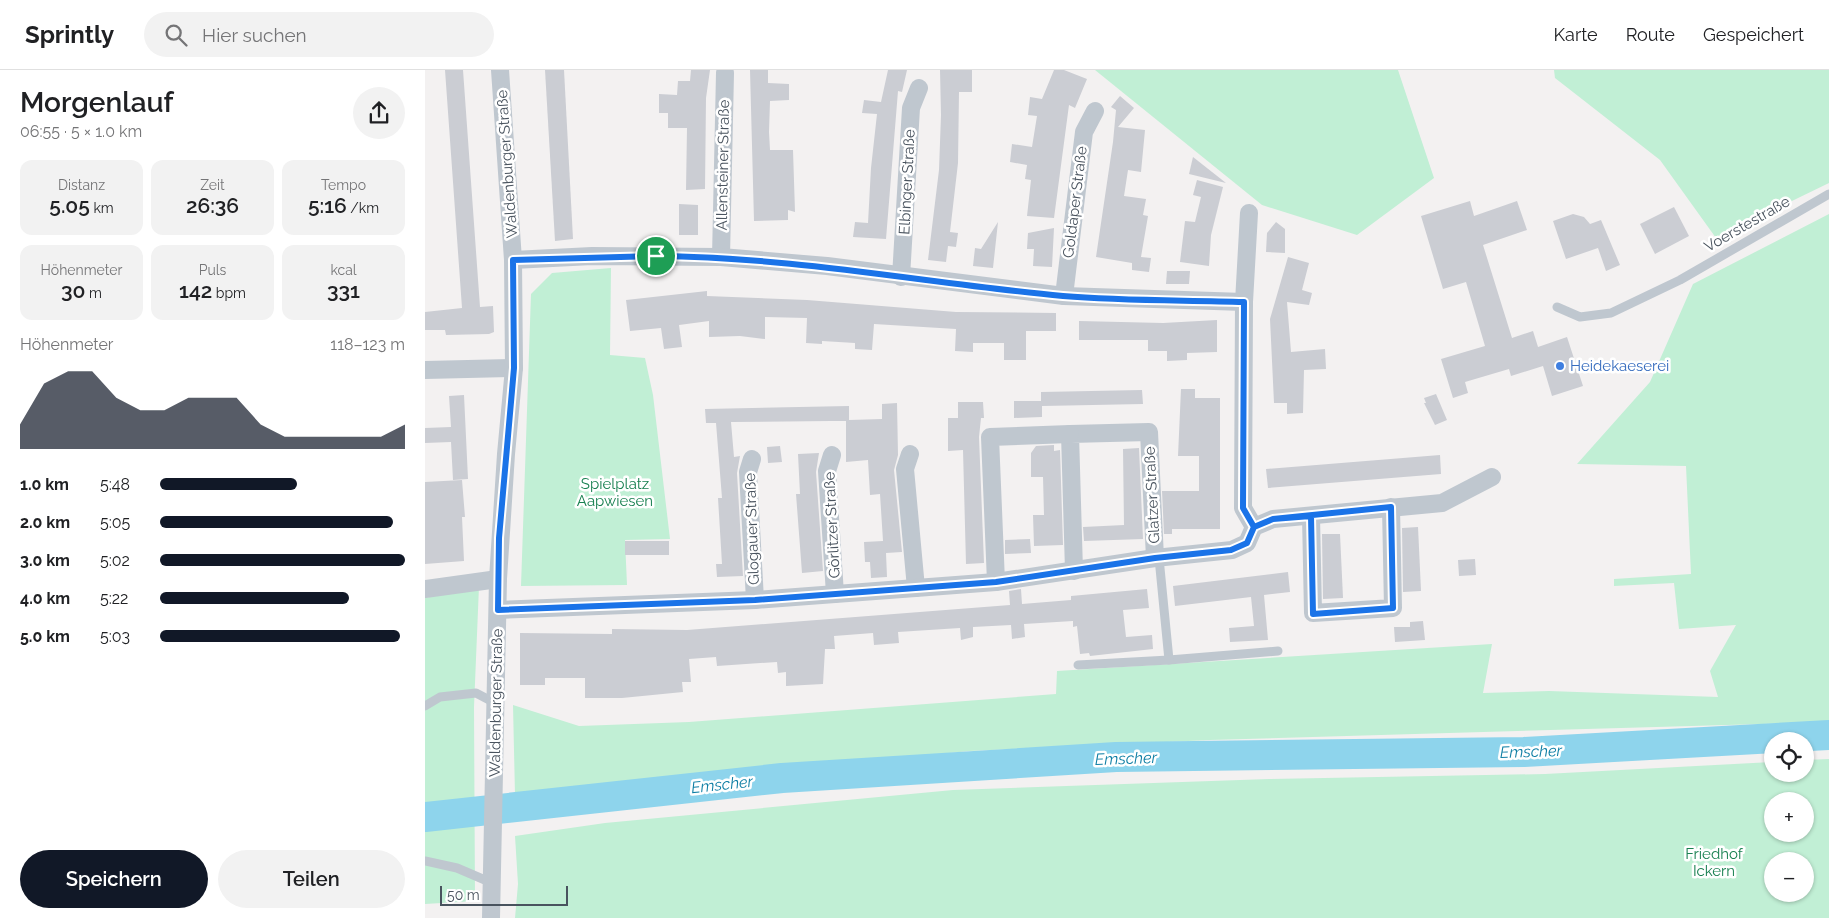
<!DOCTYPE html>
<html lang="de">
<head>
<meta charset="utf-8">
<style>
	body { margin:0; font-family:Raleway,sans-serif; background:#f2f2f2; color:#202124; height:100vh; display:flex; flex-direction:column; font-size:19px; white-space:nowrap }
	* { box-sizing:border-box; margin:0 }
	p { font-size:16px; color:#757577 }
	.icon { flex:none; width:28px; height:28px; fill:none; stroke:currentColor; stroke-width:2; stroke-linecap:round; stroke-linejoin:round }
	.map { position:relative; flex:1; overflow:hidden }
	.sheet { display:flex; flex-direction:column; background:#fff; width:425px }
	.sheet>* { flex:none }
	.controls { position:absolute; left:1339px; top:662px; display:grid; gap:10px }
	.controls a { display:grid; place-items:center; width:50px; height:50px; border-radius:50%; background:#fff; box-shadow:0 1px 4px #0004; font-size:25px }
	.scale { position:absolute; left:15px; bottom:12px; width:128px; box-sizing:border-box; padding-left:5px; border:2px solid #49535e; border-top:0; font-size:14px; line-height:18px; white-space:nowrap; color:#49535e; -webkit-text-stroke:4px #fff; paint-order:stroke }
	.pin { position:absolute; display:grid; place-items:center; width:42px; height:42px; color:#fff; margin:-21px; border:2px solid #fff; border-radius:50%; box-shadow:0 1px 5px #0007 }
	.round { display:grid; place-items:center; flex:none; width:52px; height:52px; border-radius:26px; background:#f2f2f2 }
	.headline { display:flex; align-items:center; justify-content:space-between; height:85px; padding:0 20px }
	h1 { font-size:28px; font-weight:600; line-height:38px }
	.figures { display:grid; grid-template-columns:repeat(3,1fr); gap:8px; height:85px; padding:5px 20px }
	.figures div { display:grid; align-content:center; border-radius:12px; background:#f2f2f2; text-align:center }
	.figures b { font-size:21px; font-weight:600 }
	.figures small { font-size:14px; font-weight:400 }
	.figures p { font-size:14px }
	.chart { height:140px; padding:10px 20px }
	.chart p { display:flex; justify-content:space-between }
	.chart svg { width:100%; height:90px; margin-top:5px; fill:#111827; opacity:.7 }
	.action { display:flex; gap:10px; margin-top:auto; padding:10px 20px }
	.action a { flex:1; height:58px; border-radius:30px; background:#111827; color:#fff; font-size:20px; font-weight:600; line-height:58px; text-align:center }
	.action a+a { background:#f2f2f2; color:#202124 }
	ul { padding:0 20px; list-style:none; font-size:16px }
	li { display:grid; grid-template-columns:80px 60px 1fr; align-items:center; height:38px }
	li i { height:12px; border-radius:6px; background:#111827 }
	header { display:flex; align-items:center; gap:30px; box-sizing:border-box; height:70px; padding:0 25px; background:#fff; border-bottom:1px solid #e0e0e0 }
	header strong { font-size:24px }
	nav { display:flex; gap:28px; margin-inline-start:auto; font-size:18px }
	.search { width:350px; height:45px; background:#f2f2f2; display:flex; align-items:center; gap:12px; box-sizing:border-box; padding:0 18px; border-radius:28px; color:#757577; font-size:19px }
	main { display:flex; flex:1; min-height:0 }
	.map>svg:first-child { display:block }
	.green { fill:#c1efd5; fill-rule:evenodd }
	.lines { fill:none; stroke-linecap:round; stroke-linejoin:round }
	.river { stroke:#8ed4ec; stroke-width:30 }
	.building { fill:#cbcdd3 }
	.lane { stroke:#bfc7cf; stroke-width:9 }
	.street { stroke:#bfc7cf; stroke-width:18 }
	.route-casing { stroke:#fff; stroke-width:10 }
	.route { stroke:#1a73e8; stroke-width:6 }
	.shop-dot { fill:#3f7fe0; stroke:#fff; stroke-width:2 }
	.labels { text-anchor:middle; stroke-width:5; stroke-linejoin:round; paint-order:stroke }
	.street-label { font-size:15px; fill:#49535e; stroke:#fff }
	.shop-label { font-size:15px; fill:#366cbe; stroke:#fff; text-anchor:start }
	.park-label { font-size:15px; fill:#198051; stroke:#fff }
	.water-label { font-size:16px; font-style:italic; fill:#0e7ea4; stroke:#fff }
</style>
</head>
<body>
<header>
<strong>Sprintly</strong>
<div class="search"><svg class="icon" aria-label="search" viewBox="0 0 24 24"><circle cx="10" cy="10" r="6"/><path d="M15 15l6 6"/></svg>Hier suchen</div>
<nav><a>Karte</a><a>Route</a><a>Gespeichert</a></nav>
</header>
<main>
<section class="sheet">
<div class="headline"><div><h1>Morgenlauf</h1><p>06:55 · 5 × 1.0 km</p></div><a class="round"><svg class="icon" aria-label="share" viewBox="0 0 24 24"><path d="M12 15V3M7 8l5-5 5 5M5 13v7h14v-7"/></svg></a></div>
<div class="figures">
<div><p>Distanz</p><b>5.05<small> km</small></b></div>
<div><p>Zeit</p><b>26:36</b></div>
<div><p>Tempo</p><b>5:16<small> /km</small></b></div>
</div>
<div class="figures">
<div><p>Höhenmeter</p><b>30<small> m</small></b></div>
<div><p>Puls</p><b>142<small> bpm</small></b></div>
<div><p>kcal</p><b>331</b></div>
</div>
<div class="chart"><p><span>Höhenmeter</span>118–123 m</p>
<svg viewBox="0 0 160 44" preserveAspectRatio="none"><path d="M0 44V32L10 12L20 6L30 6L40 19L50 25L60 25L70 19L80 19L90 19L100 32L110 38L120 38L130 38L140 38L150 38L160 32V44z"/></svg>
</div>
<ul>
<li><b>1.0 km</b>5:48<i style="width:56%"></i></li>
<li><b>2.0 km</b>5:05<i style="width:95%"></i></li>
<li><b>3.0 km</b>5:02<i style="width:100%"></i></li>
<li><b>4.0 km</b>5:22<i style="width:77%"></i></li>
<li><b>5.0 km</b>5:03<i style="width:98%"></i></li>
</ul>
<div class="action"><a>Speichern</a><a>Teilen</a></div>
</section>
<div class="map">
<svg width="1404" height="848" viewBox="0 0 1404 848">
	<rect width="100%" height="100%" fill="#f3f1f1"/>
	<g class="green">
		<polygon points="670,0 973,0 1009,108 932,165 837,135"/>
		<polygon points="1129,0 1404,0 1404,113 1291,168 1235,90 1130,8"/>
		<polygon points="1404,144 1404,652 785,670 545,681 90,725 88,635 154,656 264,652 631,624 632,601 1067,574 1058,623 1124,621 1293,627 1285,601 1311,555 1254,559 1249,513 1189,516 1189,509 1266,504 1261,396 1152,394 1225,312 1268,214"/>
		<polygon points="186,198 185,285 220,288 228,325 245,469 200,470 202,515 96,516 106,224 127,203"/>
		<polygon points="54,516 49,637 50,831 0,834 0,528"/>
		<path d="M1404 689V848H90L93 814 90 766 180 753 528 720 844 709 1120 704 1347 692 1348 704H1380V690ZM1348 731H1380V764H1348ZM1348 791H1380V824H1348Z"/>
	</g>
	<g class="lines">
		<polyline class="river" points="0,747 357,708 691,687 1099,682 1404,665"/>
	</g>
	<g class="building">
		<polygon points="20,0 38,0 55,237 68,236 69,262 64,264 21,265 20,260 0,260 0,242 37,238"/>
		<polygon points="120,0 139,0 148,169 130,171"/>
		<polygon points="266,0 285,0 281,28 280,119 261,120 262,58 243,58 243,43 234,43 234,24 252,25 253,11 265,11"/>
		<polygon points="325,0 343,0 343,13 364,14 364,30 345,31 344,62 345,80 368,80 370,142 363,140 363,150 329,151"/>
		<polygon points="463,0 482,0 477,22 473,21 461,169 428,167 430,152 443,153 446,98 452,44 437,43 439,30 456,32"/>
		<polygon points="515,0 547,0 547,22 534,22 533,93 525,162 533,163 531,177 523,176 521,192 503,190 514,100 516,45"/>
		<polygon points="629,0 639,0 662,9 650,38 644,35 629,148 602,146 606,110 600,109 602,95 585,92 587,74 607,77 612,46 603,45 605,27 617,29"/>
		<polygon points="695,26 709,38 693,57 720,60 716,102 703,100 699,126 721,129 718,145 723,146 716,187 726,188 724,202 707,200 707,193 671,187 688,72 691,40 686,37"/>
		<polygon points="768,87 801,113 764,104"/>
		<polygon points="772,110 798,117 786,165 784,196 755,192 760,151 770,152 776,127 768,125"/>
		<polygon points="1045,131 1049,146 1092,131 1102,160 1058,175 1087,268 1108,261 1113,277 1142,267 1158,316 1127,326 1118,296 1086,306 1084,299 1040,312 1043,323 1028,328 1016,289 1060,276 1041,212 1018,219 996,146"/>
		<polygon points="254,134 273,135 273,165 254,165"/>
		<polygon points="1249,137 1264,166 1230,184 1215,154"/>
		<polygon points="1148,144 1159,147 1165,154 1176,150 1195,195 1181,201 1173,178 1141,189 1128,151"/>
		<polygon points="573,152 568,198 548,196 550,178 556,179"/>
		<polygon points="851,152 860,159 860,183 841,182 842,163"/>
		<polygon points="629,158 627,197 608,196 609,179 602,179 603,163"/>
		<polygon points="863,187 884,193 877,220 887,223 884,235 862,232 866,282 900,279 901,299 879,300 878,343 862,344 862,333 849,333 845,249"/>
		<polygon points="742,201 765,201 764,214 741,214"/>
		<polygon points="282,221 282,226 382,230 531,242 631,243 631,261 601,261 601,290 579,290 579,273 548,273 548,282 530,281 531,259 449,254 447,280 430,279 430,273 397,271 397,274 381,273 382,248 340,247 340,269 315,266 284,267 284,251 254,255 257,277 239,279 236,258 205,261 201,230"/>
		<polygon points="792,250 792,282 762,283 762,290 742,291 742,281 723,281 723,270 654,270 654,251 738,253"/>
		<polygon points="756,319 770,319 770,328 795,328 795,459 747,459 747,464 739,464 737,421 774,421 774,386 753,386"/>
		<polygon points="717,320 718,334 617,336 617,347 589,348 589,331 616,331 616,322"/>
		<polygon points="1011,324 1022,350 1010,355 999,333 1001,333 999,328"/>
		<polygon points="39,325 43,409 28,410 26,372 0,373 0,358 26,357 24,326"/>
		<polygon points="533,332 558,332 559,348 556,348 554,367 559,493 541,494 538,380 523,381 523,348 533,348"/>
		<polygon points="472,333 473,385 469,400 477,482 461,483 462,507 446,508 445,492 440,492 439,472 458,471 455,424 445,425 443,390 421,392 421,351 406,351 306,352 309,387 315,386 312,403 318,506 292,507 291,494 297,494 293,428 297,428 291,353 281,353 280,339 424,336 424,350 457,349 457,334"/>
		<polygon points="629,375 629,381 635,380 638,475 609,476 608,445 619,445 618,407 606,407 606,383 611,376"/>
		<polygon points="355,376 357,392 343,393 342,377"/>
		<polygon points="714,378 718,469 659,471 658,457 699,455 698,379"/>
		<polygon points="394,383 391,402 398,501 377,503 371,424 375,424 373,384"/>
		<polygon points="1015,385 1016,404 843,418 841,399"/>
		<polygon points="37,410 40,447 37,447 39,491 0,494 0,412"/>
		<polygon points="993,457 996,521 978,522 977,458"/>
		<polygon points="897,464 915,464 918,528 898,529"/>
		<polygon points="605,469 606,483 580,484 580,470"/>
		<rect x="200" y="471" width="44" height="14"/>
		<polygon points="1050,489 1051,505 1034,506 1033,490"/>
		<polygon points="863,502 865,522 839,525 843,570 805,572 804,558 829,556 826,527 750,536 748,516"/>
		<polygon points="596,519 597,534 646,530 646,526 722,519 724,538 698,540 701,567 727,565 728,579 665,586 664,583 655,584 652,556 648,557 648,551 599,554 600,567 587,569 586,555 548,557 548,567 536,570 535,558 473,562 474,573 449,575 448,563 409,566 410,579 400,579 398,614 361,616 361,602 353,603 352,592 292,596 291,587 264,589 266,612 257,612 258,622 197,628 160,628 160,608 120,608 120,615 95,615 95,563 187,564 187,559 262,560 585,535 584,521"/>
		<polygon points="998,551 1000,570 970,572 969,557 985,557 985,552"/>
	</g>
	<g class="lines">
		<g class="lane">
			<polyline points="1132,237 1155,247 1186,243 1255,210 1404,124"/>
			<polyline points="734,488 744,590 853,581"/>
			<polyline points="653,595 744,590"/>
			<polyline points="0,636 15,627 51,623 70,633"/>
			<polyline points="0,791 32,798 67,813"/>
		</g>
		<g class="street">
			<polyline points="296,187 300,3"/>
			<polyline points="88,190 167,186 296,187 402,196 639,226 819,232 818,438 829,457"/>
			<polyline points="476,207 486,38 494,18"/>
			<polyline points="639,226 659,62 670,41"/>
			<polyline points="819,232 824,143"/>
			<polyline points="0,300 89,298"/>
			<polyline points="485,384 480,399 491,518"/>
			<polyline points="407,385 402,401 410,524"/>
			<polyline points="327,389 323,402 330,530"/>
			<polyline points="886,446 888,543 968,538 966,437"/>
			<polyline points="649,501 645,364 724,362 730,488"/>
			<polyline points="571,512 565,367 645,364"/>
			<polyline points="0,519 73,509"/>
			<polyline points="73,540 330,530 571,512 730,488 807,480 822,473 829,457 848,449 1017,433 1067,407"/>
			<polyline points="66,848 73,509 81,384 89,298 88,190 75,0"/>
		</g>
	</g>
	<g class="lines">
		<g class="route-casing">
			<path id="route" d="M231 186 88 190 89 298 74 468 73 540 330 530 571 512 730 488 806 480 822 473 829 457 848 449 966 437 968 538 888 544 886 446 848 449 829 457 818 438 819 232C759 230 698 231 638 226 501 213 369 187 231 186"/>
		</g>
		<use href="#route" class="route"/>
	</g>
	<circle class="shop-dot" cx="1135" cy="296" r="5"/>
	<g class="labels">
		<g class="street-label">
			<text transform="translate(82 94) rotate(-94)" y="5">Waldenburger Straße</text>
			<text transform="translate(298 95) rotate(-89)" y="5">Allensteiner Straße</text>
			<text transform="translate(482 112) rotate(-87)" y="5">Elbinger Straße</text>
			<text transform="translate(650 132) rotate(-83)" y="5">Goldaper Straße</text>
			<text transform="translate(1322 154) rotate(-30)" y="5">Voerstestraße</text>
			<text transform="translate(727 425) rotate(-93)" y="5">Glatzer Straße</text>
			<text transform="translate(407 455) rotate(-93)" y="5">Görlitzer Straße</text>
			<text transform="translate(327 459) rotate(-92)" y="5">Glogauer Straße</text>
			<text transform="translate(71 633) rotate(-89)" y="5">Waldenburger Straße</text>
		</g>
		<g class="shop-label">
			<text x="1145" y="301">Heidekaeserei</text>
		</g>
		<g class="park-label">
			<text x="190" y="419">Spielplatz<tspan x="190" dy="17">Aapwiesen</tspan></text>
			<text x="1289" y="789">Friedhof<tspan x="1289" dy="17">Ickern</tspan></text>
		</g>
		<g class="water-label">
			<text transform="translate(1106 681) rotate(-2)" y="6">Emscher</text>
			<text transform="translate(701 688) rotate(-2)" y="6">Emscher</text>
			<text transform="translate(297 714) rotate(-6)" y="6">Emscher</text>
		</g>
	</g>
</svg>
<div class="controls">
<a><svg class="icon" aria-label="locate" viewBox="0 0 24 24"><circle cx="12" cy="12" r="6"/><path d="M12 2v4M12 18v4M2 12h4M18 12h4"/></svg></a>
<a>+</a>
<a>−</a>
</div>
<div class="scale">50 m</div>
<div class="pin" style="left:231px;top:186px;background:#1e9e55"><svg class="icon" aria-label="arrive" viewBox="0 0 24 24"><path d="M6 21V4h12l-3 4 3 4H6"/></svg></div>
</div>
</main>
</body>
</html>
